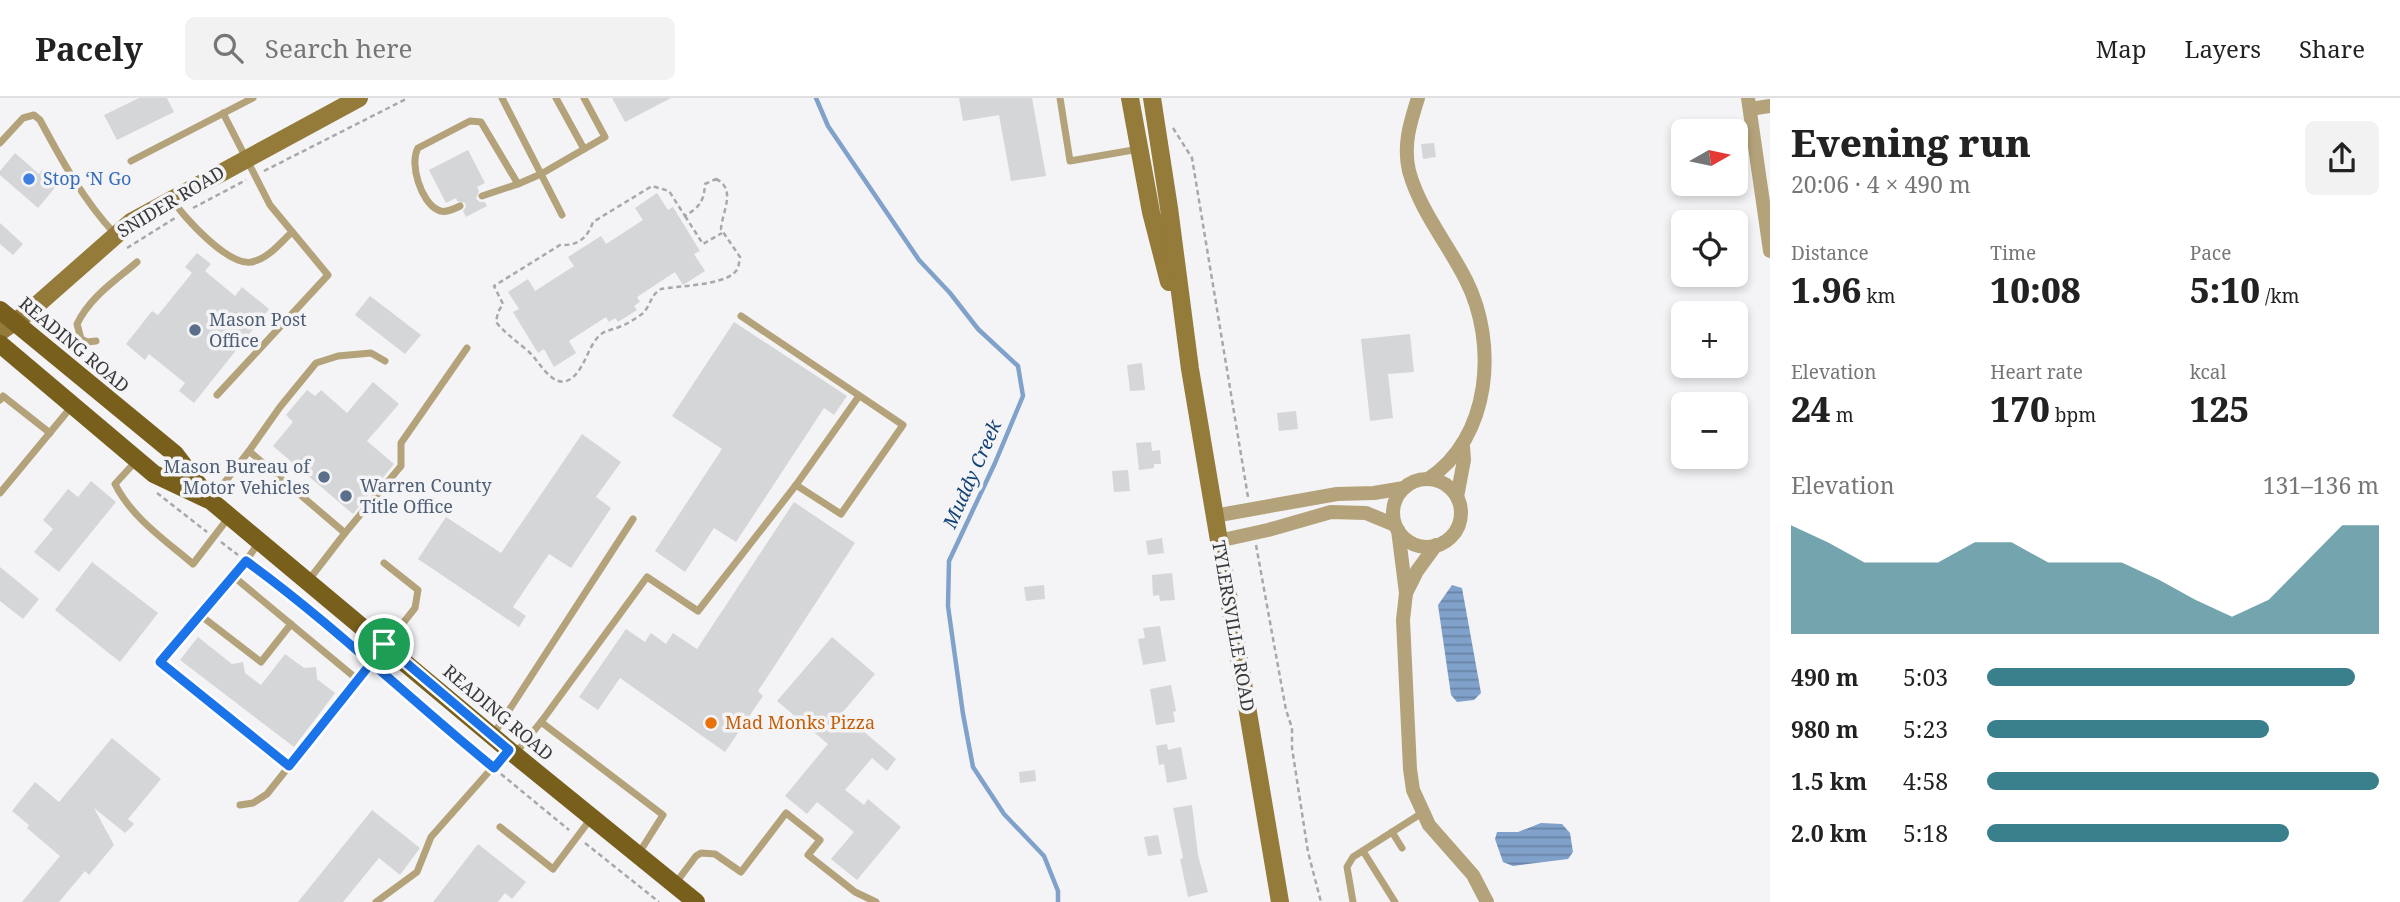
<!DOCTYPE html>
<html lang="en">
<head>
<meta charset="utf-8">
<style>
	body { margin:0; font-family:"Noto Serif",serif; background:#f2f2f2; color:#222; height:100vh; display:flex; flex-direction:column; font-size:26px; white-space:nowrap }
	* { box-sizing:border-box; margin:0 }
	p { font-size:23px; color:#767676 }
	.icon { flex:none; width:38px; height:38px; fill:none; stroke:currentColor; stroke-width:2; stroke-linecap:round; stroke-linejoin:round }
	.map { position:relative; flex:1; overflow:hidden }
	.panel { display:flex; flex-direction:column; background:#fff; width:630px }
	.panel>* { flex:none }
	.needle { width:46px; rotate:81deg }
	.controls { position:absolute; left:1671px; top:21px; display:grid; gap:14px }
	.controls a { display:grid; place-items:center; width:77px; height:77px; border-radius:10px; background:#fff; box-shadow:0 4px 10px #0003; font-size:35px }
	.pin { position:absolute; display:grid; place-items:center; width:60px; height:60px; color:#fff; margin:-30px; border:4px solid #fff; border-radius:50%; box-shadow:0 2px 7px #0007 }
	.round { display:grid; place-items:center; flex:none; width:74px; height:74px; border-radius:10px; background:#f2f2f2 }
	.summary { display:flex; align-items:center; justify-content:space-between; height:119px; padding:0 21px }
	h1 { font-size:38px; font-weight:800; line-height:52px }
	.metrics { display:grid; grid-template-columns:repeat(3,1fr); gap:10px; height:119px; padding:7px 21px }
	.metrics div { display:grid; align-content:center }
	.metrics b { font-size:35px; font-weight:800 }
	.metrics small { font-size:19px; font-weight:400 }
	.metrics p { font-size:19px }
	.chart { height:196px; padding:14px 21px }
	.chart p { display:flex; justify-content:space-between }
	.chart svg { width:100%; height:126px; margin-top:7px; fill:#3a808c; opacity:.7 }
	ul { padding:0 21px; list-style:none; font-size:23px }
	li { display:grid; grid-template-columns:112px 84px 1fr; align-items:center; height:52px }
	li i { height:18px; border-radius:9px; background:#3a808c }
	header { display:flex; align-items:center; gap:42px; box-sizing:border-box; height:98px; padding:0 35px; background:#fff; border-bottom:2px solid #e0e0e0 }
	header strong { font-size:33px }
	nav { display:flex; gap:38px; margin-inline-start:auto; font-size:24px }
	.search { width:490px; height:63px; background:#f2f2f2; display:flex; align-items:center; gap:18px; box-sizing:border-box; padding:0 24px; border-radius:10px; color:#767676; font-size:26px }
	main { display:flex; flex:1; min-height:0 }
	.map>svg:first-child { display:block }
	.water { fill:url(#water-rules) }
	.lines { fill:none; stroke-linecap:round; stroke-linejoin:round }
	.stream { stroke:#7fa1ca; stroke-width:4.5 }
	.building { fill:#d5d6d8 }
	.path { stroke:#a7a8a9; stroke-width:2.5; stroke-dasharray:5 3.5; stroke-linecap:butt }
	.lane { stroke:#b4a37a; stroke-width:7 }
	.street { stroke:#b4a37a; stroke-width:14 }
	.secondary { stroke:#947b3a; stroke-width:18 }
	.primary { stroke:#785f1b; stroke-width:18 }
	.route-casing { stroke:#fff; stroke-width:14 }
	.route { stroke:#1a73e8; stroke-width:9 }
	.shop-dot { fill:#3f7fe0; stroke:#f4f4f6; stroke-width:2.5 }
	.service-dot { fill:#5c6f8a; stroke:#f4f4f6; stroke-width:2.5 }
	.food-dot { fill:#e8710a; stroke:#f4f4f6; stroke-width:2.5 }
	.labels { text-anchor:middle; stroke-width:7; stroke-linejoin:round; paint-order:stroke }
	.shop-label { font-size:18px; fill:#366cbe; stroke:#f4f4f6; text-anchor:start }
	.street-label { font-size:18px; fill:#383939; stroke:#f4f4f6 }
	.service-label { font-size:18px; fill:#4e5e75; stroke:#f4f4f6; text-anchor:start }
	.food-label { font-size:18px; fill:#c56008; stroke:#f4f4f6; text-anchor:start }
	.water-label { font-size:19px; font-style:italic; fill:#144477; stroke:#f4f4f6 }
</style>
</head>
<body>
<header>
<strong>Pacely</strong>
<div class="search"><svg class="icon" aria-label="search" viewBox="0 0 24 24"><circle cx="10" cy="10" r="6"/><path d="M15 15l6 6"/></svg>Search here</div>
<nav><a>Map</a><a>Layers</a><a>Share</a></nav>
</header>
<main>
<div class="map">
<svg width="1770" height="804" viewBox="0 0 1770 804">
	<defs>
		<pattern id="water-rules" width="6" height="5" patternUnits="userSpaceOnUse" patternTransform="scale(1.75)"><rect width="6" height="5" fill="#7fa1ca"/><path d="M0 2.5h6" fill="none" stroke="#6984a5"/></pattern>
	</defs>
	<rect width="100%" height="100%" fill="#f4f4f6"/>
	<g class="water">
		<polygon points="1452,487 1462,490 1481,595 1474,602 1457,604 1451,597 1438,507"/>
		<polygon points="1541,725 1562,726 1570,735 1573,754 1568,761 1513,768 1503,764 1495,741 1497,734 1518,734"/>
	</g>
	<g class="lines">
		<polyline class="stream" points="816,0 828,28 919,162 950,195 978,231 1018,268 1023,298 995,365 949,463 948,508 963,616 973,669 1004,716 1044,758 1058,793 1058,804"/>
	</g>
	<g class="building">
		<polygon points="139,0 167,0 174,14 117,42 104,17"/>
		<polygon points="612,0 671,0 625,24"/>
		<polygon points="959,0 1032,0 1046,78 1011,83 999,17 963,23"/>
		<polygon points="1434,45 1436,59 1423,61 1421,46"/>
		<polygon points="468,52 485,85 477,89 479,93 476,101 480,104 485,104 487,108 466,119 463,113 466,109 465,105 457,103 456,100 446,105 429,72"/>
		<polygon points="15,55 39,76 42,72 58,86 38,110 0,77 0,73"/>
		<polygon points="657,95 668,112 673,109 700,153 694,156 705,173 683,187 675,174 637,199 640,204 634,208 637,212 618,224 615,220 609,224 606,219 569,243 576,255 554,269 544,251 538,255 530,242 513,214 519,211 508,194 528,181 535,193 574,168 568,159 601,138 606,146 643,122 635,110"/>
		<polygon points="0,125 23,146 13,157 0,146"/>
		<polygon points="197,155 211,166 205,173 235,198 242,189 269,211 194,305 179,293 185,285 149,256 145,262 126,246 152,213 158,217 192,175 185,169"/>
		<polygon points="370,198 421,237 405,256 355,217"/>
		<polygon points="734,224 847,298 834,317 824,310 736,444 714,430 685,474 655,453 722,351 672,318"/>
		<polygon points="1410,236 1414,274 1388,276 1393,320 1370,323 1361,241"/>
		<polygon points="1142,265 1145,292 1130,293 1127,267"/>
		<polygon points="373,284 399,306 367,343 394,366 353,416 273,348 293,324 286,317 307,292 315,298 321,292 347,315"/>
		<polygon points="1296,313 1298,331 1279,333 1277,315"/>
		<polygon points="582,336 621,364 596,399 611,410 571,470 549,456 513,509 526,518 519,529 418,461 446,419 501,455"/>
		<polygon points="1151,344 1152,353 1160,352 1161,366 1154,366 1154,370 1139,372 1136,345"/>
		<polygon points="1128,372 1130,393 1114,394 1112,373"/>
		<polygon points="91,383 116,404 59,474 34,454 53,431 43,422 68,391 78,399"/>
		<polygon points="794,404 855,445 758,593 763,598 725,654 620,580 598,612 579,599 626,531 645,544 651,535 666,546 673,535 697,551"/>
		<polygon points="1162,440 1164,455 1148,457 1146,443"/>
		<polygon points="92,464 158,515 120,564 55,512"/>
		<polygon points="0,469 39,501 23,521 0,503"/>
		<polygon points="1172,475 1175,502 1160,503 1159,497 1153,498 1152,477"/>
		<polygon points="1044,487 1045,501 1026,503 1024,489"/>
		<polygon points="1160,528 1166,563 1143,567 1138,541 1145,540 1143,530"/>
		<polygon points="198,539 232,566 243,564 245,575 261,587 285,556 304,570 316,569 317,581 335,595 294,649 180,562"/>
		<polygon points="832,539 875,576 842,615 896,661 887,673 872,660 845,692 864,707 868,701 901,729 857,782 831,761 854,734 817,704 807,716 785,698 828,646 777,603"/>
		<polygon points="1171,587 1176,613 1173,614 1175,624 1156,627 1150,591"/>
		<polygon points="112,640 161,681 128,721 134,726 125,735 94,710 114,747 89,777 85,773 59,804 22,804 60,758 27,730 29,727 12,713 35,684 59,704"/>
		<polygon points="1167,646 1168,652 1181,649 1187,681 1167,685 1164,666 1159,667 1156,648"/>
		<polygon points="1035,672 1036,683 1020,685 1019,674"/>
		<polygon points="1192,707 1198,757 1208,794 1188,799 1180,761 1183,760 1173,710"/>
		<polygon points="372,712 420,750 400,777 379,760 343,804 298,804"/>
		<polygon points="1158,737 1162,756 1148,758 1144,739"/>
		<polygon points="478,746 526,784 512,801 505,795 498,804 433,804"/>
	</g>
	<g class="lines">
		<g class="path">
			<polyline points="1173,30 1192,60 1248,399"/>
			<polyline points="264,73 408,0"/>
			<path d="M716 81C737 91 722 114 721 131L740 159C739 165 739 171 734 175 722 187 678 188 661 191 650 197 651 208 642 216 636 220 626 227 619 229 612 232 605 232 599 238 589 248 586 264 577 275 556 300 541 264 528 253 516 243 506 236 496 224L498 214 503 206 494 188 560 147C577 148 587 141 593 124L652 88 669 93 685 118C699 109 704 104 705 86Z"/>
			<polyline points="193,110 246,82"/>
			<polyline points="685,118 703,146 722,135"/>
			<polyline points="127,150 175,120"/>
			<polyline points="157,395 207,434"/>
			<polyline points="221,444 238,457"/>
			<polyline points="1256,447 1286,612 1292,630 1292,650 1308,754 1321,804"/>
			<polyline points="255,469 287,492 364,557"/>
			<polyline points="380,571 425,613 485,663"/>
			<polyline points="501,676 569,732"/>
			<polyline points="585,745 659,804"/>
		</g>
		<g class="lane">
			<polyline points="502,0 562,117"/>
			<polyline points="556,0 584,51"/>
			<polyline points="1060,0 1070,63 1139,51"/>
			<path d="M0 45 23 20 34 17 40 22C62 63 84 103 115 136"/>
			<polyline points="131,63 253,0"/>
			<polyline points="482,98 518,86"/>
			<path d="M172 101C183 119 229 169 252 164 269 160 280 145 292 134"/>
			<path d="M460 108C454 111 444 116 438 112 421 104 409 66 418 50L470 23 481 24 518 86 541 76 605 39 584 0"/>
			<polyline points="741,218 903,327 841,416 796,387"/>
			<path d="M96 243 87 244 81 241 77 226C90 199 115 183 137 164"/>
			<polyline points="217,297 328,177 270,107 223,15"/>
			<polyline points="0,302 3,298 50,335"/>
			<polyline points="249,353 280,309 316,265 338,258 371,255 385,263"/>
			<path d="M137 362 115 386C132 420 165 442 193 466L229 419"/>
			<polyline points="0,395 72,308"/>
			<polyline points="211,402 249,353 345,435 308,483"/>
			<polyline points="345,435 401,368 401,345 467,250"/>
			<polyline points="259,444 246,463 160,564 289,668"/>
			<polyline points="233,478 358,582"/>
			<polyline points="200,517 261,564 291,526"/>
			<polyline points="541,624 647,479 698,513 796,387 859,298"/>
			<polyline points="493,637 633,421"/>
			<polyline points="515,656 541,624 663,717 639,755"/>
			<polyline points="240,707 253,705 267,696 415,510 418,492 384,465"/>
			<polyline points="500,729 553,771 592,719"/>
			<polyline points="1392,734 1402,750"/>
			<polyline points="1363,753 1395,804"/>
			<polyline points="675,786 696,758 701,755 715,756 741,774 786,715 820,742 808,757 855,794 876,804"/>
			<polyline points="376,804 417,774 431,739 508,652"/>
			<polyline points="1353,804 1347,769 1353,759 1422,715"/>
		</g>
		<g class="street">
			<path d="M1418 0C1410 25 1403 47 1409 73 1420 113 1448 146 1466 182 1498 245 1491 340 1428 381"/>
			<polyline points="1748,0 1770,153"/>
			<polyline points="1750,11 1770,8"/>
			<circle cx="1427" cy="415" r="34"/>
			<polyline points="1457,399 1464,362 1463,348"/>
			<polyline points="1214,418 1337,396 1374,395 1404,390"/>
			<polyline points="1398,432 1406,495 1403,522 1410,671 1413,692 1429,727 1473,777 1487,804"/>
			<polyline points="1218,443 1268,432 1331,414 1366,415 1395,427"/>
			<polyline points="1406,495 1417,473 1436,447"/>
		</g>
		<g class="secondary">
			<polyline points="1130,0 1151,114 1169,184"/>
			<polyline points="1152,0 1169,110 1190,271 1280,804"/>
			<polyline points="0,234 30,213 131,124 359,0"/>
		</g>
		<g class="primary">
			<polyline points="0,212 175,356 210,402 515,657 696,804"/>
			<polyline points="0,246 154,376 207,401"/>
		</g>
	</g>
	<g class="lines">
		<g class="route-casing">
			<path id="route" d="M384 546 372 564 289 668 160 564 246 463C333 526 410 602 494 670L509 652 384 546"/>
		</g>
		<use href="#route" class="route"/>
	</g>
	<circle class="shop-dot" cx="29" cy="81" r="7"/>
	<g class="service-dot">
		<circle cx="195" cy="232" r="7"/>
		<circle cx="324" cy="379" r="7"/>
		<circle cx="346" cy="398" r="7"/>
	</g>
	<circle class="food-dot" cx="711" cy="625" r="7"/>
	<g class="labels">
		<g class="shop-label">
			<text x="43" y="87">Stop ‘N Go</text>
		</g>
		<g class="street-label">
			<text transform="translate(171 104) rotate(-31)" y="6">SNIDER ROAD</text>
			<text transform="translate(74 247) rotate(40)" y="6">READING ROAD</text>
			<text transform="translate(1233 528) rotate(80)" y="6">TYLERSVILLE ROAD</text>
			<text transform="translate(498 615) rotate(40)" y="6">READING ROAD</text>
		</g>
		<g class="service-label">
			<text x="209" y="228">Mason Post<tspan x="209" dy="21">Office</tspan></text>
			<text x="310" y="375" text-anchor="end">Mason Bureau of<tspan x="310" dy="21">Motor Vehicles</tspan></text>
			<text x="360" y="394">Warren County<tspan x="360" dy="21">Title Office</tspan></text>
		</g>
		<g class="food-label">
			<text x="725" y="631">Mad Monks Pizza</text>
		</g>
		<g class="water-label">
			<text transform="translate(972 376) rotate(-66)" y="7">Muddy Creek</text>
		</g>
	</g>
</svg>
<div class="controls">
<a><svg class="needle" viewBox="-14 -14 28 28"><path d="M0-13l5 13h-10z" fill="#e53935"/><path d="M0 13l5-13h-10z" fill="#767676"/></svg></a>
<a><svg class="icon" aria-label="locate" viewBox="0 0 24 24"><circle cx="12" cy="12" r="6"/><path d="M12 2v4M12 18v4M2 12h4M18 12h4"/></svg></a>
<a>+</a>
<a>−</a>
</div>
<div class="pin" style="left:384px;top:546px;background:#1e9e55"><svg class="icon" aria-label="arrive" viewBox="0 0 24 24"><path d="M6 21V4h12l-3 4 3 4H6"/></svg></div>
</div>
<section class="panel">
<div class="summary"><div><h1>Evening run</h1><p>20:06 · 4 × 490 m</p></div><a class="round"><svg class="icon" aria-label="share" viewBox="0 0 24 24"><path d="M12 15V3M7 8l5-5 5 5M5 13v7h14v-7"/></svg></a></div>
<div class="metrics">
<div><p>Distance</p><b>1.96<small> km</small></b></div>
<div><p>Time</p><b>10:08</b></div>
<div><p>Pace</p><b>5:10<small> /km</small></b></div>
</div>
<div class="metrics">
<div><p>Elevation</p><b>24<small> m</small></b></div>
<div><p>Heart rate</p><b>170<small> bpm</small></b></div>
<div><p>kcal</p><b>125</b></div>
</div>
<div class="chart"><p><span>Elevation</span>131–136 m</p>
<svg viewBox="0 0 160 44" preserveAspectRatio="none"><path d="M0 44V6L10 12L20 19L30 19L40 19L50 12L60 12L70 19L80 19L90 19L100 25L110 32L120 38L130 32L140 19L150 6L160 6V44z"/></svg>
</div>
<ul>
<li><b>490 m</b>5:03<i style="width:94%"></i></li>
<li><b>980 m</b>5:23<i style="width:72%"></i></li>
<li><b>1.5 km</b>4:58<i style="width:100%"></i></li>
<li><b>2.0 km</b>5:18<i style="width:77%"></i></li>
</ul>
</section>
</main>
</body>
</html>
